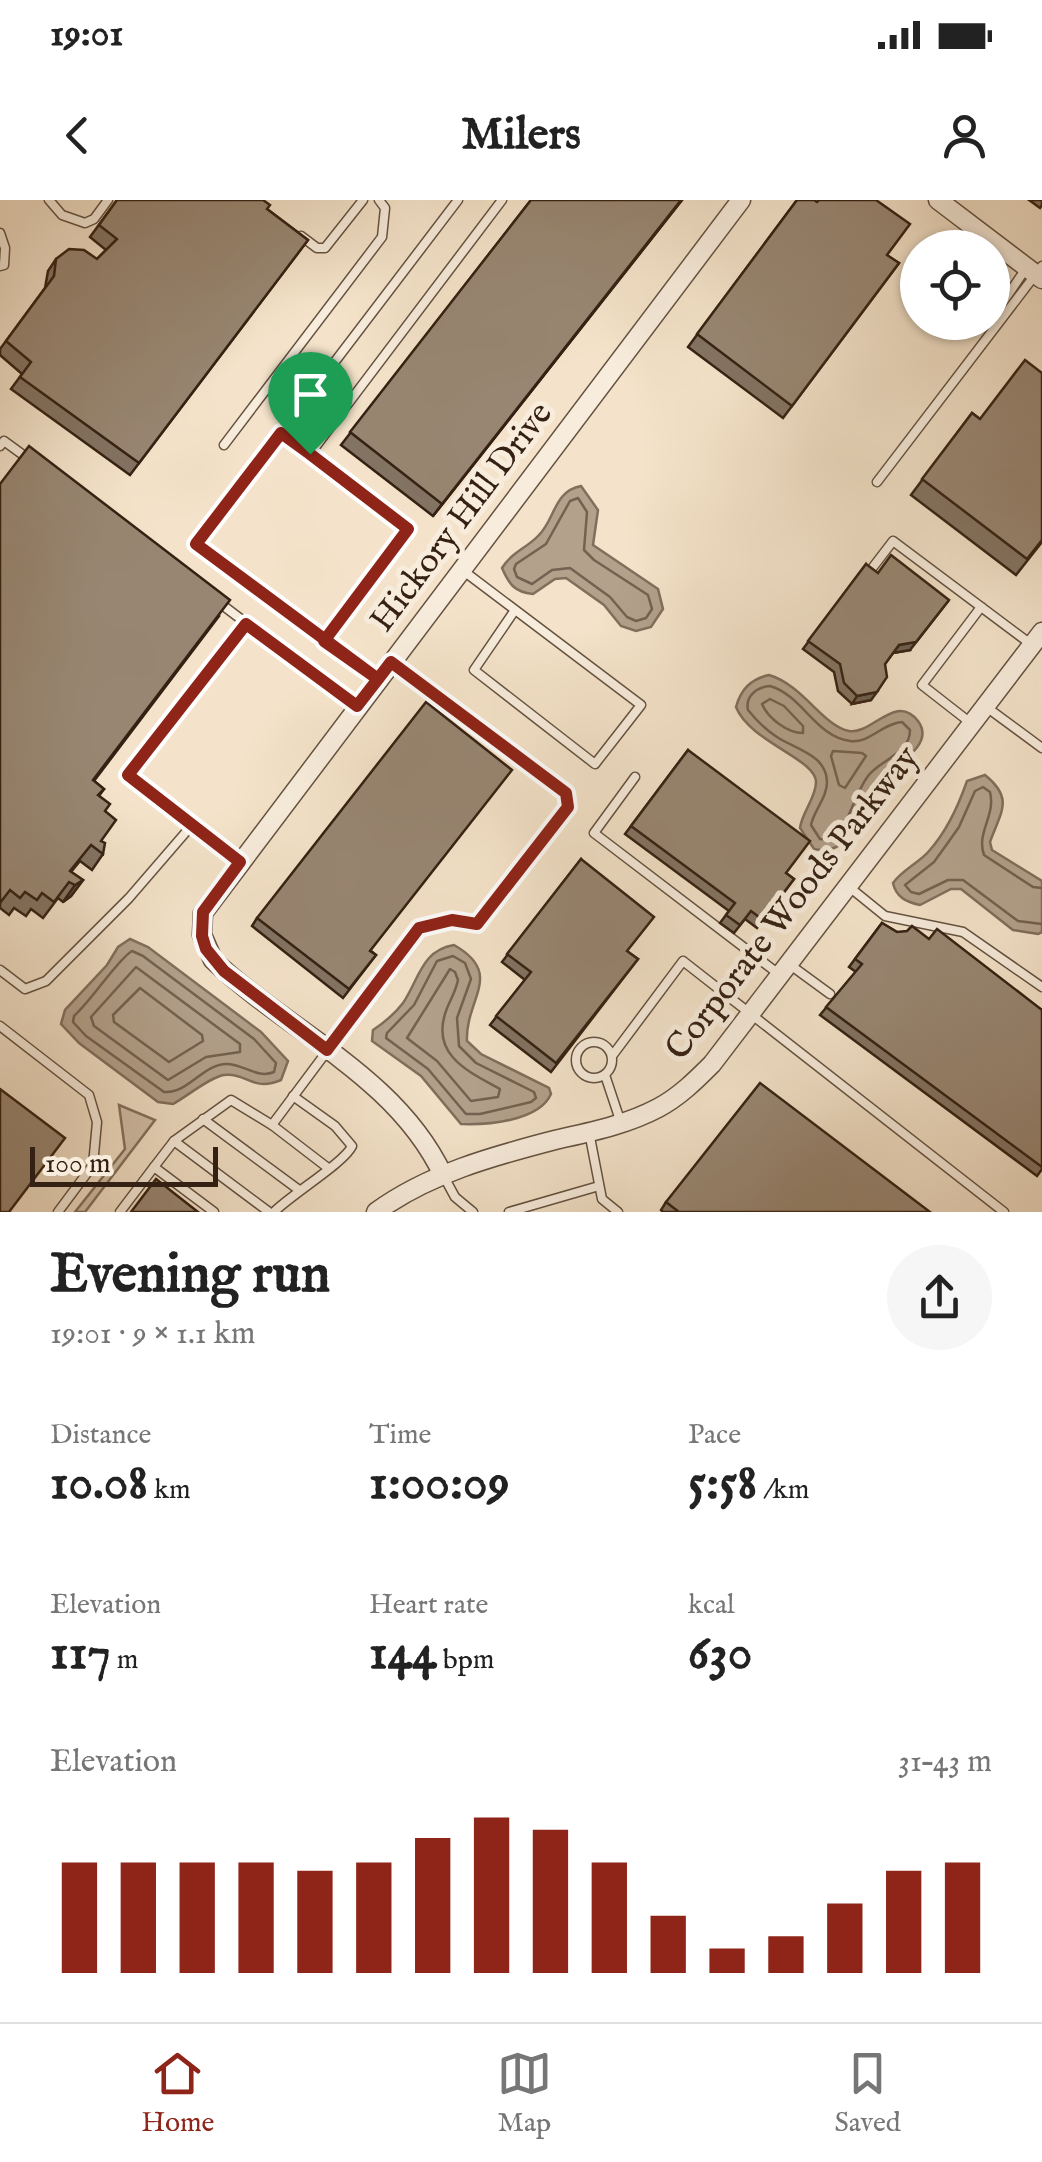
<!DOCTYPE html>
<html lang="en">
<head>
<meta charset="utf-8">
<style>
	body { margin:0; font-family:"IM FELL English",serif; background:#f6f6f6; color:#222; height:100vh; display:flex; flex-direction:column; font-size:38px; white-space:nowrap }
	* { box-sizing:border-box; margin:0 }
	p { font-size:32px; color:#767676 }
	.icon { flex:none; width:55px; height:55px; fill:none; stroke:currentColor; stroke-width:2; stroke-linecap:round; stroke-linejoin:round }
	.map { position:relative; height:1012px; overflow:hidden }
	.panel { display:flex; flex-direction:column; background:#fff; flex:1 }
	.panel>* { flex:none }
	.fabs { position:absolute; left:900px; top:30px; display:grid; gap:20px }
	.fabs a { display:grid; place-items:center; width:110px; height:110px; border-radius:50%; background:#fff; box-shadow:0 2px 8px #0004; font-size:50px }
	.scale { position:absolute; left:30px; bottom:25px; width:188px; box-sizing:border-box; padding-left:10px; border:5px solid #352113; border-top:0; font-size:28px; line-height:35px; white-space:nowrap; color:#352113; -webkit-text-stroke:8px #f8eddd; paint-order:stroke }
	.pin { position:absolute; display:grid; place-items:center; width:85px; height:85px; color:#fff; margin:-102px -42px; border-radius:50% 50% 50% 0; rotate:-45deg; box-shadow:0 0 10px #0007 }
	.pin .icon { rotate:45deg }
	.round { display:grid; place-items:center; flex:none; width:105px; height:105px; border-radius:52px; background:#f6f6f6 }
	.headline { display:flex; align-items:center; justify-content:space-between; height:170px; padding:0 50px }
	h1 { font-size:55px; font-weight:800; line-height:75px }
	.stats { display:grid; grid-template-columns:repeat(3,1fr); gap:15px; height:170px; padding:10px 50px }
	.stats div { display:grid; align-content:center }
	.stats b { font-size:50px; font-weight:800 }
	.stats small { font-size:28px; font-weight:400 }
	.stats p { font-size:28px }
	.chart { height:280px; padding:20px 50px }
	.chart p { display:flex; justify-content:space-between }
	.chart svg { width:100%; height:180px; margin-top:10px; stroke:#8f2418; stroke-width:6 }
	.status { display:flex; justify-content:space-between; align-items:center; height:70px; padding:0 50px; background:#fff; direction:ltr }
	.status svg { height:28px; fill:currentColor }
	header { display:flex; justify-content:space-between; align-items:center; height:130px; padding:0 50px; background:#fff; font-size:45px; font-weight:800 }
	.tabs { display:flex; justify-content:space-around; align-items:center; height:140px; border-top:2px solid #e0e0e0; background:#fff; font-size:28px; color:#767676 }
	.tabs a { display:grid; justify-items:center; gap:5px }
	.tabs .selected { color:#8f2418 }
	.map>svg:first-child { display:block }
	.green { fill:#d4c2ab; stroke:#84725f; stroke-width:2.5 }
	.water { fill:#b3a18c; stroke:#816e5c; stroke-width:2.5 }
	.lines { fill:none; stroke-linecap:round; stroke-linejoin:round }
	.shore { stroke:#746150; stroke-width:2.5 }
	.service-casing { stroke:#655241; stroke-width:11 }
	.tertiary-casing { stroke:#655241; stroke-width:21 }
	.service { stroke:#f8eddd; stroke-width:8 }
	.tertiary { stroke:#f8eddd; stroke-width:18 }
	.wall { fill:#837362; stroke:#352113; stroke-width:2.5 }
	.shaded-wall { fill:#6a5e50; stroke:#352113; stroke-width:2.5 }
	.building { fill:#988672; stroke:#352113; stroke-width:2.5 }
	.route-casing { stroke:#fff; stroke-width:20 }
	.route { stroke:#8f2418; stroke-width:12 }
	.labels { text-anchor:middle; stroke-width:10; stroke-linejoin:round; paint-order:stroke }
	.street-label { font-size:35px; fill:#352113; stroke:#f8eddd }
</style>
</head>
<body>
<div class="status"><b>19:01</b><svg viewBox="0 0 49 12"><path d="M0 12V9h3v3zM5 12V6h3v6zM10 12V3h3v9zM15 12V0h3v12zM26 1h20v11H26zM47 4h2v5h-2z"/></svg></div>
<header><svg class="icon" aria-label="back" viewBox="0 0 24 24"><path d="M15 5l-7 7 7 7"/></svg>Milers<svg class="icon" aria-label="person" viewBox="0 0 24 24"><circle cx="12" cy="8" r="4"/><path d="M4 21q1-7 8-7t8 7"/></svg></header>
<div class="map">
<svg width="1042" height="1012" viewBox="0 0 1042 1012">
	<rect width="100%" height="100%" fill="#f4e3ca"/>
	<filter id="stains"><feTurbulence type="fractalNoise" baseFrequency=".002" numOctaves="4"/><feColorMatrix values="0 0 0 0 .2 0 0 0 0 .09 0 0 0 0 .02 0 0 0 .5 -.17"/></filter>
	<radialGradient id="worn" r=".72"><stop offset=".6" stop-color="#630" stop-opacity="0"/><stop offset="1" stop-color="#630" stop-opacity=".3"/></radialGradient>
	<polygon class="green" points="119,905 155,920 85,1012 75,1012 125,949"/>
	<g class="water">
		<path d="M581 286 598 310 593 345 658 389 663 409 651 427 636 431 621 426 604 405 566 378 555 379 533 394C514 392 509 384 502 368 512 352 527 348 539 335 555 319 554 291 581 286Z"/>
		<path d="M769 475C803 485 823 526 849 531 872 535 896 492 918 521 938 548 886 568 875 584 857 609 854 658 814 649L800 628C802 612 816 598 816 582 816 559 750 542 736 507 741 489 751 479 769 475Z"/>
		<path d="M985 575C1015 599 1000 613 990 642L992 650 1042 681V732L1038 734 1013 730 961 689H951L920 705C906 702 896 697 893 683 903 669 919 663 929 651 947 631 958 607 967 581Z"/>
		<path d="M130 739 148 747 261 832 288 861 281 880C253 892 248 873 224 875 212 876 186 897 173 904L158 902 79 843 61 824 65 810 107 765 118 747Z"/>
		<path d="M454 745C505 774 465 799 467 841L481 854 549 888 551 894C539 921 488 925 461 924L421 876 372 841 373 830C385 822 394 815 403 803 419 779 422 750 454 745Z"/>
	</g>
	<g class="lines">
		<g class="shore">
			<polygon points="578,298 587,312 584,350 594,360 648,395 652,409 646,418 636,421 627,417 610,397 570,368 552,370 532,384 517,377 514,369 516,364 546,344 570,301"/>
			<path d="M770 486C802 495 816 537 850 541 869 544 883 523 902 522L910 530C910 554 881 559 868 576 853 596 851 623 831 640L820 639 811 625C814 610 827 598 827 582 827 555 795 549 777 537 766 530 756 520 748 510 745 496 757 487 770 486Z"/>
			<path d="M770 499 784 506 803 526V533C787 533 768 518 762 504Z"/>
			<polygon points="833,551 862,553 866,556 845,588 839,585 831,556"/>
			<path d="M1042 688 1033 687 984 655C976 632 996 616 990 592L983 587 975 591 959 627 947 644 934 662 905 685 911 692 919 694 948 680H963L1018 721 1042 724"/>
			<path d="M132 751 143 756 254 839 276 863 274 872C258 879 245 865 228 864 203 863 189 894 164 892L86 836 73 822 74 816C92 800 118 759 132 751Z"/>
			<polygon points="453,756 465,763 471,779 457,818 459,846 476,863 534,892 536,898 531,902 480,914 466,914 428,869 386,838 387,833 414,805 437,761"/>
			<polygon points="136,767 240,844 240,852 206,857 168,880 94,826 91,817"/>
			<path d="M450 769 455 772 458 780C456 791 450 800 446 811 430 855 469 872 500 889L498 897 471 901 437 861 407 838Z"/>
			<polygon points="140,788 202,835 203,841 169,862 114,822 113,815"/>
		</g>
		<g class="service-casing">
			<g id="service">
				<polyline points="49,0 62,15 85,23 94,19 108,0"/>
				<polyline points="0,33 5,48 4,65 0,66"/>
				<polyline points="301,36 317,48 325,48 363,0"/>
				<polyline points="992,118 1027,67"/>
				<polyline points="281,233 310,254"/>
				<polyline points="224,245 382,37 385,8 379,0"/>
				<polyline points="0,246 4,241 30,260"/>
				<polyline points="877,282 1042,66"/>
				<polyline points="461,369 641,505 595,564 474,470 515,410"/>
				<polyline points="870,371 893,341 1032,445"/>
				<polyline points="221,404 357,507"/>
				<polyline points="324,441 196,344 458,0"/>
				<polyline points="378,479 324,441 408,329 310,254 502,0"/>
				<polyline points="985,506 1042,548"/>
				<polyline points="972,524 922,485 981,407"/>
				<polyline points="635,577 594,633 780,775"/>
				<polyline points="192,625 128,575 247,423"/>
				<polyline points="848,686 885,716 963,732 1042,787"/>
				<polyline points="789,764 830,794"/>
				<polyline points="0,770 25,789 46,781 129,698 192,625 240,661"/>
				<polyline points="0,826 89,895 97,922 93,965 58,1012"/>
				<circle cx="594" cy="860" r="18"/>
				<polyline points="612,856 683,761 1004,1012"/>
				<polyline points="605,875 621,923"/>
				<polyline points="203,919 299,990"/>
				<polyline points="272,925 328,968"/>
				<polyline points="589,932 602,999 618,1012"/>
				<polyline points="174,941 269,1012"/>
				<polyline points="154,967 174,941 231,900 272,925 419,728 452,720 477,724 568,607 566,593 391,462"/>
				<polyline points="443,975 455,997 473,1012"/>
				<polyline points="120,1012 154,967 214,1012"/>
				<path d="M274 1012C292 994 345 962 352 946L335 926 293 896"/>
				<polyline points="509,1012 599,986"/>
			</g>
		</g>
		<g class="tertiary-casing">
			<g id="tertiary">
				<polyline points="938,0 1042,79"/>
				<path d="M443 975C396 876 290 833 213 760L202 735 203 713 741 0"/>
				<path d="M376 1012C428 974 493 956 555 940 590 932 626 925 658 908 679 897 696 880 712 864L1042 432"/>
			</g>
		</g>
		<use href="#service" class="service"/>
		<use href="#tertiary" class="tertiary"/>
	</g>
	<g class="wall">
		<polygon points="117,0 267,9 308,40 130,275 11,189 22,174 0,155 0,149 45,88 48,71 56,59 97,59 106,50 90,37"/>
		<polygon points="531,0 682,0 433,316 341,245"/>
		<polygon points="797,0 899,63 783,218 688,147"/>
		<polygon points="1029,0 1042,0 1042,5 1040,8"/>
		<polygon points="972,213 980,219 1042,342 1016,375 911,295"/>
		<polygon points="0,284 219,416 94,581 104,589 99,596 105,611 101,641 103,654 92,670 80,661 71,672 83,680 71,696 63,702 58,698 43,718 31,709 26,716 14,708 9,715 0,708"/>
		<polygon points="866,364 910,450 893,453 885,464 871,500 852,504 838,491 834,472 803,449"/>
		<polygon points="688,550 786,673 794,679 757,728 745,719 734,733 720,723 729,711 625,634"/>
		<polygon points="581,659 628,752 638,759 551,872 490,825 525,780 502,762"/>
		<polygon points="257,718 371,751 376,755 343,798 252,726"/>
		<polygon points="882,723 897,732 929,739 1042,810 1042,969 1037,976 820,815 856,772 849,767"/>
		<polygon points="666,1002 930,1012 663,1012 661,1010"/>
	</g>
	<g class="shaded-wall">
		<polygon points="681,0 682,0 433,316 442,304"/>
		<polygon points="949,400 910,450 893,453 899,445"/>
		<polygon points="877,492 871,500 852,504 857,496"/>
		<polygon points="83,680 71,696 63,702 75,685"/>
	</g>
	<g class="building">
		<polygon points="117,0 263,0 270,5 267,9 308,40 139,263 20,177 31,162 6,141 54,76 56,59 69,49 84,50 97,59 117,39 99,25"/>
		<polygon points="531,0 681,0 442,304 350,232"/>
		<polygon points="797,0 814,0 817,2 819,0 876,0 910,24 887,55 899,63 792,206 697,134"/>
		<polygon points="1025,160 1042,173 1042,340 1027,359 922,279 972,213 980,219"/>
		<polygon points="29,246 230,400 93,580 104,589 98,595 110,604 105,611 116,620 101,641 105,643 103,654 91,645 70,671 83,680 75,685 69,682 54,702 42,693 37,700 25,692 20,698 10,690 0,703 0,284"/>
		<polygon points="891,355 949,400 916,442 899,445 885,464 887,477 877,492 857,496 844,483 840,464 808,441 866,364 878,373"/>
		<polygon points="426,502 512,570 370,751 376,755 349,789 257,718"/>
		<polygon points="688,550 810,641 786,673 794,679 763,720 751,711 740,725 726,715 735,703 631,626"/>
		<polygon points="581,659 654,717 627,751 638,759 556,863 496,816 531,772 507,754"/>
		<polygon points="882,723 897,732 907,731 912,726 929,739 937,729 1042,810 1042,967 826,807 862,764 855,759"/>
		<polygon points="760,883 930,1012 679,1012 666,1002"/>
		<polygon points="0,889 65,938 9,1012 0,1012"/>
		<polygon points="156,979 198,1012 131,1012"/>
	</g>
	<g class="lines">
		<g class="route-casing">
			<polyline id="route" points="310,254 408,329 324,441 378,479 357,506 246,424 128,575 240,662 203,712 202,736 206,749 224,771 327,850 419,728 452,720 477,724 568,607 566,593 391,462 378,479 196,344 281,233 310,254"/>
		</g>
		<use href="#route" class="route"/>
	</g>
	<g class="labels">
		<g class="street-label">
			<text transform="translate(460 316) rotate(-53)" y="12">Hickory Hill Drive</text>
			<text transform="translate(791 702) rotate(-52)" y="12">Corporate Woods Parkway</text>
		</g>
	</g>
	<rect width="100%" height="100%" filter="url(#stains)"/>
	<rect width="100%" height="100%" fill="url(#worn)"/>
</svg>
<div class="fabs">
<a><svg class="icon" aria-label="locate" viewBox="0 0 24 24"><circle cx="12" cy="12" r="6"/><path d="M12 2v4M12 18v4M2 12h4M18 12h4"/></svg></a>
</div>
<div class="scale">100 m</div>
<div class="pin" style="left:310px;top:254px;background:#1e9e55"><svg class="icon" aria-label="arrive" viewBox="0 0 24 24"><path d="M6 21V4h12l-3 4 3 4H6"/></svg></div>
</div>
<section class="panel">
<div class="headline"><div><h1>Evening run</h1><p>19:01 · 9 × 1.1 km</p></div><a class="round"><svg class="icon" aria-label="share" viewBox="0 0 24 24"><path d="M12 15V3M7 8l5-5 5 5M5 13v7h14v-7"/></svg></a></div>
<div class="stats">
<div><p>Distance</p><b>10.08<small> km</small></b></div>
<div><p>Time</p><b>1:00:09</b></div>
<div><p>Pace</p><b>5:58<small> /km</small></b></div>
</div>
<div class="stats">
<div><p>Elevation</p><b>117<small> m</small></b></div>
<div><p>Heart rate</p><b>144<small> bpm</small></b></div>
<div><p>kcal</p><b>630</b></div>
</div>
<div class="chart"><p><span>Elevation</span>31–43 m</p>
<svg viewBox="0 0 160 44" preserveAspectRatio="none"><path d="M5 44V17M15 44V17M25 44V17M35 44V17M45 44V19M55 44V17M65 44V11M75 44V6M85 44V9M95 44V17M105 44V30M115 44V38M125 44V35M135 44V27M145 44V19M155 44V17"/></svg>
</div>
</section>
<nav class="tabs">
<a class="selected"><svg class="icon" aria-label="home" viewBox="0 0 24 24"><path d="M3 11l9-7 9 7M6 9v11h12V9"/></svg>Home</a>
<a><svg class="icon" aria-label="map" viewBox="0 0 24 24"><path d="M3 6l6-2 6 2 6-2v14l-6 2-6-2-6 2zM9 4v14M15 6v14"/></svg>Map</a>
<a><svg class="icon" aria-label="saved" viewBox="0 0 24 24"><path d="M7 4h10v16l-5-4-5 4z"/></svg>Saved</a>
</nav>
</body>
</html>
